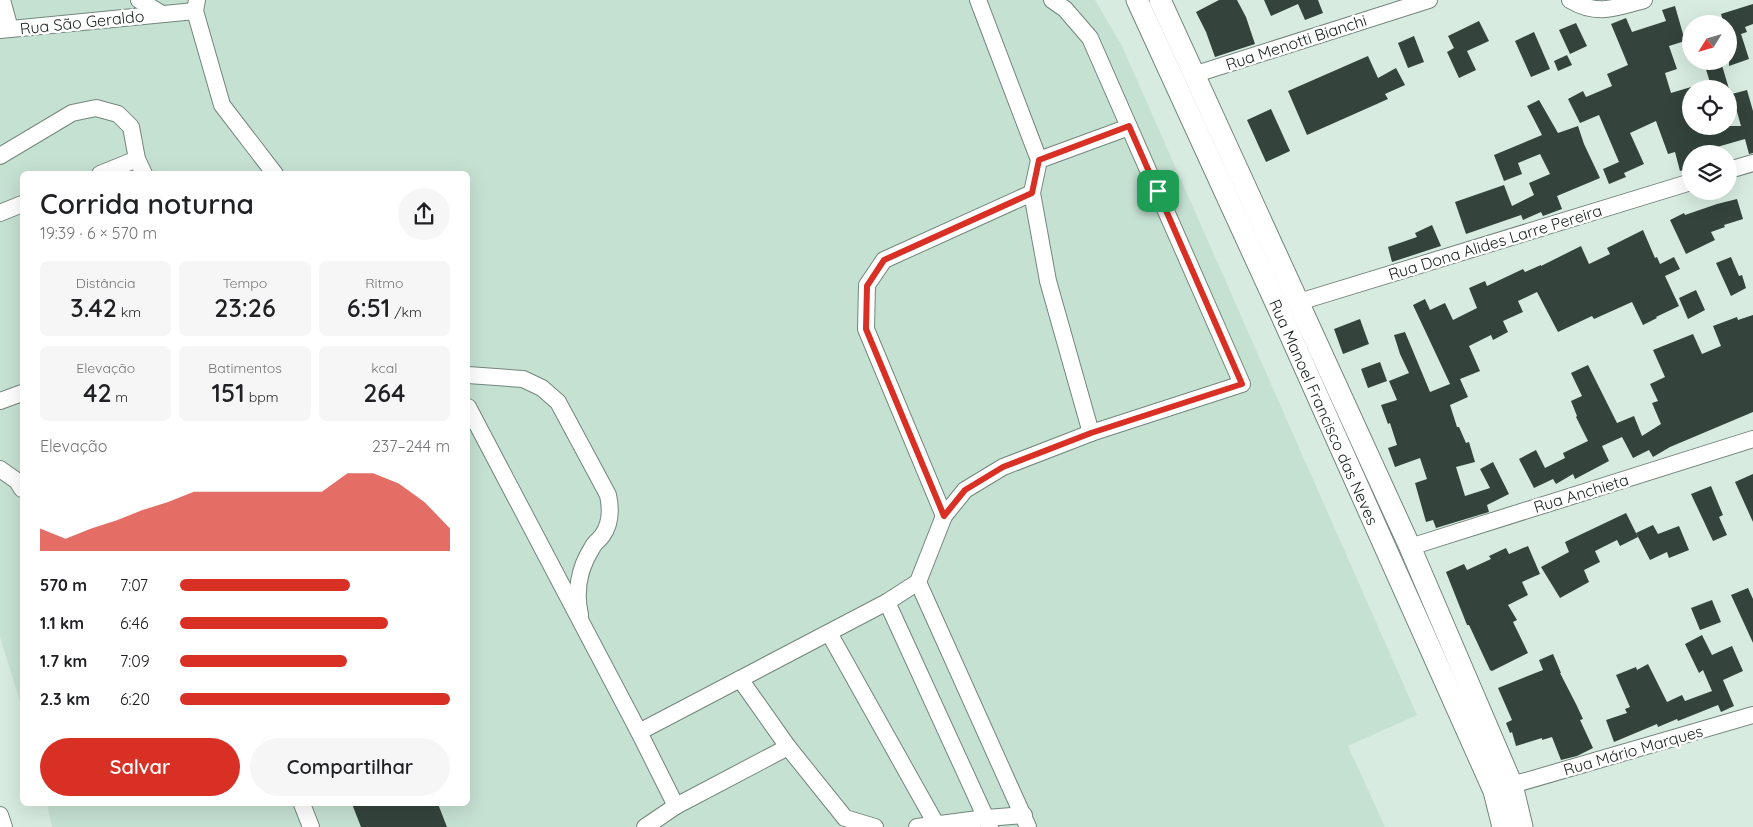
<!DOCTYPE html>
<html lang="pt">
<head>
<meta charset="utf-8">
<style>
	body { margin:0; font-family:Quicksand,sans-serif; background:#f6f6f6; color:#202124; height:100vh; display:flex; flex-direction:column; font-size:19px; white-space:nowrap }
	* { box-sizing:border-box; margin:0 }
	p { font-size:16px; color:#757577 }
	.icon { flex:none; width:28px; height:28px; fill:none; stroke:currentColor; stroke-width:2; stroke-linecap:round; stroke-linejoin:round }
	.map { position:relative; flex:1; overflow:hidden }
	.side { position:absolute; left:20px; top:171px; width:450px; height:635px; display:flex; flex-direction:column; background:#fff; border-radius:8px; box-shadow:0 5px 20px #0002 }
	.side>* { flex:none }
	.needle { width:32px; rotate:233deg }
	.controls { position:absolute; left:1682px; top:15px; display:grid; gap:10px }
	.controls a { display:grid; place-items:center; width:55px; height:55px; border-radius:50%; background:#fff; box-shadow:0 5px 20px #0002; font-size:25px }
	.pin { position:absolute; display:grid; place-items:center; width:42px; height:42px; color:#fff; margin:-21px; border-radius:10px; box-shadow:0 2px 8px #0006 }
	.round { display:grid; place-items:center; flex:none; width:52px; height:52px; border-radius:26px; background:#f6f6f6 }
	.overview { display:flex; align-items:center; justify-content:space-between; height:85px; padding:0 20px }
	h1 { font-size:28px; font-weight:600; line-height:38px }
	.figures { display:grid; grid-template-columns:repeat(3,1fr); gap:8px; height:85px; padding:5px 20px }
	.figures div { display:grid; align-content:center; border-radius:8px; background:#f6f6f6; text-align:center }
	.figures b { font-size:25px; font-weight:600 }
	.figures small { font-size:14px; font-weight:400 }
	.figures p { font-size:14px }
	.chart { height:140px; padding:10px 20px }
	.chart p { display:flex; justify-content:space-between }
	.chart svg { width:100%; height:90px; margin-top:5px; fill:#d93025; opacity:.7 }
	.action { display:flex; gap:10px; margin-top:auto; padding:10px 20px }
	.action a { flex:1; height:58px; border-radius:30px; background:#d93025; color:#fff; font-size:20px; font-weight:600; line-height:58px; text-align:center }
	.action a+a { background:#f6f6f6; color:#202124 }
	ul { padding:0 20px; list-style:none; font-size:16px }
	li { display:grid; grid-template-columns:80px 60px 1fr; align-items:center; height:38px }
	li i { height:12px; border-radius:6px; background:#d93025 }
	.map>svg:first-child { display:block }
	.built { fill:#c5e1d2 }
	.building { fill:#34443c }
	.lines { fill:none; stroke-linecap:round; stroke-linejoin:round }
	.minor-casing { stroke:#73867c; stroke-width:18 }
	.major-casing { stroke:#73867c; stroke-width:23 }
	.minor { stroke:#fff; stroke-width:16 }
	.major { stroke:#fff; stroke-width:21 }
	.route-casing { stroke:#fff; stroke-width:10 }
	.route { stroke:#d93025; stroke-width:6 }
	.labels { text-anchor:middle; stroke-width:5; stroke-linejoin:round; paint-order:stroke }
	.street-label { font-size:16px; fill:#181f1b; stroke:#fff }
</style>
</head>
<body>
<div class="map">
<svg width="1753" height="827" viewBox="0 0 1753 827">
	<rect width="100%" height="100%" fill="#d7ebe0"/>
	<polygon class="built" points="0,0 1095,0 1122,46 1417,715 1348,746 1385,827 52,827 47,804 468,804 468,174 22,174 22,708 0,637"/>
	<g class="building">
		<polygon points="1219,0 1237,0 1246,17 1255,44 1215,57 1206,32 1196,12"/>
		<polygon points="1264,0 1318,0 1323,13 1305,20 1298,4 1271,16"/>
		<polygon points="1753,4 1753,24 1745,27 1747,32 1741,34 1749,59 1729,66 1729,24 1724,24 1721,14"/>
		<polygon points="1675,6 1685,41 1669,46 1677,69 1665,73 1671,93 1691,87 1691,126 1741,126 1732,94 1747,90 1753,111 1753,153 1749,154 1745,139 1689,155 1691,168 1680,171 1675,152 1668,154 1656,121 1630,133 1644,164 1624,173 1626,177 1609,184 1603,169 1619,162 1599,115 1580,123 1568,99 1583,91 1586,97 1612,86 1607,74 1628,65 1611,24 1626,18 1632,32 1666,21 1662,10"/>
		<polygon points="1479,21 1489,41 1467,51 1476,70 1459,78 1447,52 1454,48 1448,36"/>
		<polygon points="1576,23 1587,46 1570,54 1559,30"/>
		<polygon points="1534,32 1550,69 1531,77 1515,41"/>
		<polygon points="1414,36 1424,62 1408,68 1398,43"/>
		<polygon points="1567,55 1572,65 1558,71 1554,61"/>
		<polygon points="1368,56 1378,78 1396,68 1405,85 1385,94 1388,99 1307,135 1288,91"/>
		<polygon points="1721,62 1729,89 1712,89 1705,66"/>
		<polygon points="1539,100 1558,133 1578,126 1584,144 1600,178 1557,196 1562,209 1543,216 1541,212 1523,220 1521,215 1466,234 1455,202 1504,185 1512,206 1534,195 1529,183 1550,174 1540,154 1518,163 1522,174 1504,181 1494,155 1542,135 1527,106"/>
		<polygon points="1271,109 1290,151 1266,162 1247,120"/>
		<polygon points="1737,199 1743,219 1724,225 1725,227 1711,232 1715,240 1686,254 1670,220 1684,213 1685,215 1717,204"/>
		<polygon points="1432,225 1441,246 1392,262 1388,247 1417,237 1415,233"/>
		<polygon points="1643,230 1655,258 1657,257 1660,264 1674,257 1680,269 1665,276 1679,306 1656,317 1657,318 1643,325 1632,302 1594,319 1592,316 1558,332 1537,292 1518,301 1523,312 1503,321 1508,332 1493,340 1491,335 1469,346 1480,371 1460,379 1468,397 1450,405 1457,427 1459,427 1466,443 1469,442 1475,462 1456,467 1465,496 1490,488 1480,469 1493,462 1509,494 1487,505 1489,512 1436,528 1433,520 1426,522 1415,483 1427,479 1420,458 1395,467 1388,448 1397,445 1390,423 1388,424 1381,405 1397,400 1389,381 1409,373 1400,354 1394,335 1405,332 1430,392 1450,384 1413,305 1425,299 1430,310 1445,303 1453,320 1477,308 1469,288 1485,281 1487,286 1523,269 1525,272 1541,265 1541,266 1581,246 1589,264 1610,254 1607,248"/>
		<polygon points="1731,257 1739,276 1742,275 1746,288 1731,296 1716,263"/>
		<polygon points="1696,290 1705,310 1688,319 1679,298"/>
		<polygon points="1753,315 1753,412 1670,447 1653,457 1649,450 1633,458 1622,437 1602,446 1609,461 1575,479 1573,474 1556,484 1553,479 1534,488 1519,459 1536,450 1545,468 1565,458 1563,453 1588,441 1576,417 1577,416 1571,401 1582,396 1571,373 1588,365 1617,423 1634,416 1642,436 1661,424 1652,403 1658,401 1650,384 1665,377 1653,350 1693,334 1702,354 1721,346 1713,326 1737,317 1738,320"/>
		<polygon points="1360,319 1369,344 1343,354 1334,329"/>
		<polygon points="1380,362 1387,381 1368,388 1361,369"/>
		<polygon points="1753,474 1753,522 1735,482"/>
		<polygon points="1711,486 1723,515 1719,517 1727,535 1713,541 1691,494"/>
		<polygon points="1626,513 1638,537 1620,546 1617,540 1595,551 1600,562 1584,570 1589,582 1560,598 1541,567 1569,552 1565,542"/>
		<polygon points="1653,525 1658,534 1679,526 1689,550 1669,558 1667,552 1650,560 1636,533"/>
		<polygon points="1528,546 1540,574 1522,582 1528,595 1508,605 1517,620 1513,622 1528,653 1492,671 1490,670 1469,625 1467,625 1446,572 1464,564 1467,570 1491,559 1489,556 1506,548 1509,554"/>
		<polygon points="1748,588 1753,599 1753,643 1731,595"/>
		<polygon points="1712,600 1721,622 1700,630 1691,608"/>
		<polygon points="1702,635 1712,655 1732,646 1743,671 1723,680 1734,706 1721,712 1718,705 1678,721 1677,719 1658,727 1657,724 1614,742 1606,720 1627,713 1625,709 1630,707 1616,675 1636,667 1637,670 1648,664 1667,702 1682,695 1685,701 1712,691 1703,670 1699,673 1685,644"/>
		<polygon points="1553,654 1561,673 1560,673 1576,704 1583,719 1580,720 1593,748 1577,756 1561,760 1552,737 1542,740 1542,738 1516,746 1512,732 1510,733 1506,723 1512,720 1498,688 1543,670 1539,660"/>
		<polygon points="352,804 438,804 447,827 361,827"/>
	</g>
	<g class="lines">
		<g class="minor-casing">
			<g id="minor">
				<polyline points="2,0 10,29"/>
				<polyline points="139,0 162,14"/>
				<polyline points="197,0 195,11 222,105 275,174"/>
				<polyline points="978,0 1039,160 1032,193 1048,281 1091,433"/>
				<path d="M1570 0C1597 16 1616 8 1644 0"/>
				<polyline points="0,30 195,11"/>
				<polyline points="1193,75 1429,0"/>
				<polyline points="0,156 72,113 96,108 118,114 131,127 137,159 144,174"/>
				<polyline points="1039,160 1129,127"/>
				<polyline points="1729,170 1753,163"/>
				<polyline points="100,174 137,159"/>
				<polyline points="0,213 22,204"/>
				<polyline points="1299,302 1691,182"/>
				<path d="M468 375 523 379 542 388 558 402 608 495C611 509 611 524 602 536 599 540 594 543 592 548 579 568 575 592 580 615"/>
				<polyline points="0,401 22,393"/>
				<polyline points="468,407 639,732 887,602 918,582 944,516 965,490 1003,467 1091,433 1242,384 1090,38 1065,9 1052,0"/>
				<polyline points="0,469 17,481 22,489"/>
				<polyline points="944,516 866,329 867,285 884,260 1032,193"/>
				<polyline points="1410,547 1753,439"/>
				<polyline points="918,582 1028,827"/>
				<polyline points="887,602 990,827"/>
				<polyline points="829,633 936,824"/>
				<polyline points="740,679 788,747 845,818 875,827"/>
				<polyline points="639,732 676,806 645,827"/>
				<polyline points="1512,785 1753,715"/>
				<polyline points="302,804 311,827"/>
				<polyline points="676,806 788,747"/>
				<polyline points="0,815 4,827"/>
				<polyline points="917,827 986,818 1024,815"/>
			</g>
		</g>
		<g class="major-casing">
			<g id="major">
				<polyline points="1137,0 1280,312 1494,791 1503,827"/>
				<polyline points="1160,0 1410,547 1512,785 1522,827"/>
			</g>
		</g>
		<use href="#minor" class="minor"/>
		<use href="#major" class="major"/>
	</g>
	<g class="lines">
		<g class="route-casing">
			<polygon id="route" points="1129,126 1242,384 1091,433 1003,467 965,490 944,516 866,329 867,286 884,260 1032,193 1039,160"/>
		</g>
		<use href="#route" class="route"/>
	</g>
	<g class="labels">
		<g class="street-label">
			<text transform="translate(82 22) rotate(-6)" y="6">Rua São Geraldo</text>
			<text transform="translate(1296 42) rotate(-18)" y="6">Rua Menotti Bianchi</text>
			<text transform="translate(1495 242) rotate(-17)" y="6">Rua Dona Alides Larre Pereira</text>
			<text transform="translate(1324 412) rotate(66)" y="6">Rua Manoel Francisco das Neves</text>
			<text transform="translate(1581 493) rotate(-17)" y="6">Rua Anchieta</text>
			<text transform="translate(1633 750) rotate(-16)" y="6">Rua Mário Marques</text>
		</g>
	</g>
</svg>
<div class="controls">
<a><svg class="needle" viewBox="-14 -14 28 28"><path d="M0-13l5 13h-10z" fill="#e53935"/><path d="M0 13l5-13h-10z" fill="#757577"/></svg></a>
<a><svg class="icon" aria-label="locate" viewBox="0 0 24 24"><circle cx="12" cy="12" r="6"/><path d="M12 2v4M12 18v4M2 12h4M18 12h4"/></svg></a>
<a><svg class="icon" aria-label="layers" viewBox="0 0 24 24"><path d="M12 4l9 5-9 5-9-5zM3 14l9 5 9-5"/></svg></a>
</div>
<div class="pin" style="left:1158px;top:191px;background:#1e9e55"><svg class="icon" aria-label="arrive" viewBox="0 0 24 24"><path d="M6 21V4h12l-3 4 3 4H6"/></svg></div>
<section class="side">
<div class="overview"><div><h1>Corrida noturna</h1><p>19:39 · 6 × 570 m</p></div><a class="round"><svg class="icon" aria-label="share" viewBox="0 0 24 24"><path d="M12 15V3M7 8l5-5 5 5M5 13v7h14v-7"/></svg></a></div>
<div class="figures">
<div><p>Distância</p><b>3.42<small> km</small></b></div>
<div><p>Tempo</p><b>23:26</b></div>
<div><p>Ritmo</p><b>6:51<small> /km</small></b></div>
</div>
<div class="figures">
<div><p>Elevação</p><b>42<small> m</small></b></div>
<div><p>Batimentos</p><b>151<small> bpm</small></b></div>
<div><p>kcal</p><b>264</b></div>
</div>
<div class="chart"><p><span>Elevação</span>237–244 m</p>
<svg viewBox="0 0 160 44" preserveAspectRatio="none"><path d="M0 44V33L10 38L20 33L30 29L40 24L50 20L60 15L70 15L80 15L90 15L100 15L110 15L120 6L130 6L140 11L150 20L160 33V44z"/></svg>
</div>
<ul>
<li><b>570 m</b>7:07<i style="width:63%"></i></li>
<li><b>1.1 km</b>6:46<i style="width:77%"></i></li>
<li><b>1.7 km</b>7:09<i style="width:62%"></i></li>
<li><b>2.3 km</b>6:20<i style="width:100%"></i></li>
</ul>
<div class="action"><a>Salvar</a><a>Compartilhar</a></div>
</section>
</div>
</body>
</html>
